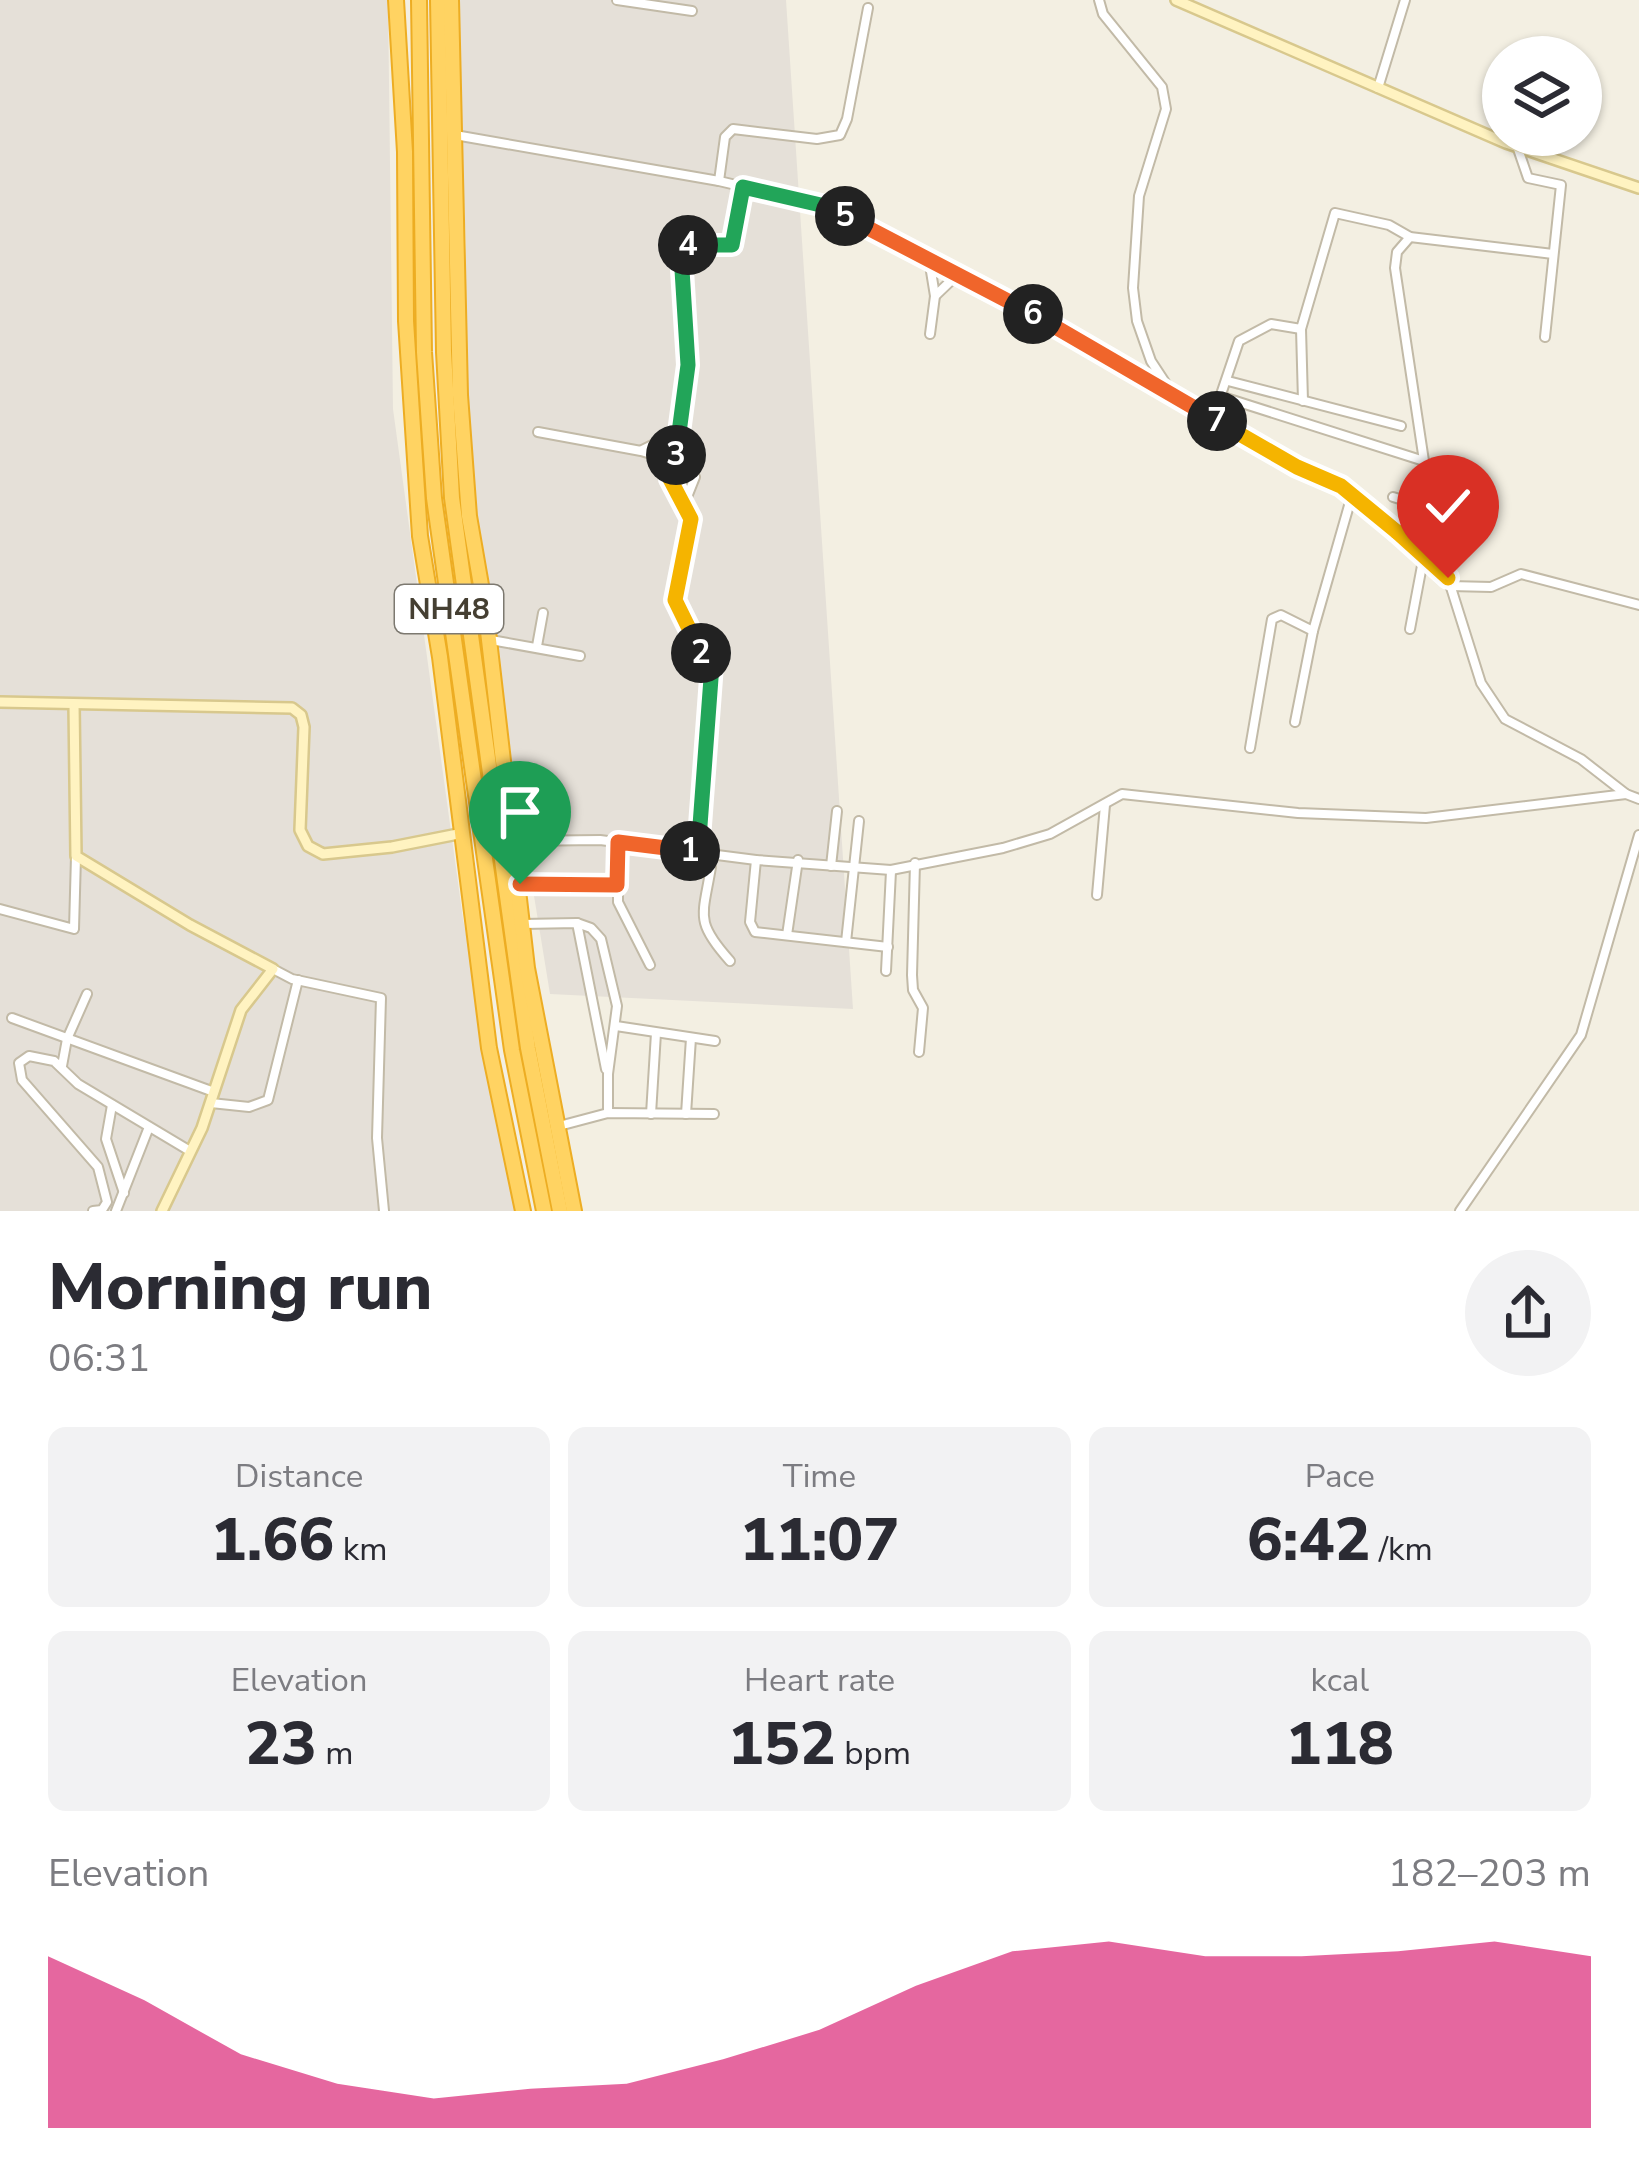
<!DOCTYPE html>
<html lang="en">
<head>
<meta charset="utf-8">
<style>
	body { margin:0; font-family:"Nunito Sans",sans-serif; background:#f2f2f3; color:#2b2b33; height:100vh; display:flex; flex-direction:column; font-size:45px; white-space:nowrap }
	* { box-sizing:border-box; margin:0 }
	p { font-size:39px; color:#7c7c81 }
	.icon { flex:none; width:66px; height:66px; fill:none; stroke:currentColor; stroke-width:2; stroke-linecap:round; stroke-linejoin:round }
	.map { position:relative; height:1211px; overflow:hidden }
	.details { display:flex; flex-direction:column; background:#fff; flex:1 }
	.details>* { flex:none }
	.fabs { position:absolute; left:1482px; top:36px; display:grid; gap:24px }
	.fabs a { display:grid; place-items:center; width:120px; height:120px; border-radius:50%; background:#fff; box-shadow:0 3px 9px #0004; font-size:60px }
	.pin { position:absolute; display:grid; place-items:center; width:102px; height:102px; color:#fff; margin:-123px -51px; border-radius:50% 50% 50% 0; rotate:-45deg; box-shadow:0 0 12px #0007 }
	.pin .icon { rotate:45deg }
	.km { position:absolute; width:60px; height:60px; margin:-30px; border-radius:50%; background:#222; color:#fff; font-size:33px; line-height:60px; text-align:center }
	.round { display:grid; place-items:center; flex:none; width:126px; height:126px; border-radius:63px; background:#f2f2f3 }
	.overview { display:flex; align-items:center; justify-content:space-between; height:204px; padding:0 48px }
	h1 { font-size:66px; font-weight:800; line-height:90px }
	.metrics { display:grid; grid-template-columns:repeat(3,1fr); gap:18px; height:204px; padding:12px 48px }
	.metrics div { display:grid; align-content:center; border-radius:18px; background:#f2f2f3; text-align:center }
	.metrics b { font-size:60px; font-weight:800 }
	.metrics small { font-size:33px; font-weight:400 }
	.metrics p { font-size:33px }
	.chart { height:336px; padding:24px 48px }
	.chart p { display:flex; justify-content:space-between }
	.chart svg { width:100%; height:216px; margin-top:12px; fill:#db2777; opacity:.7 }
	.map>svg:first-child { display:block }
	.industrial { fill:#e5e0d8 }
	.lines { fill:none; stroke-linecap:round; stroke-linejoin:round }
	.street-casing { stroke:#c2baa7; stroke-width:12 }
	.secondary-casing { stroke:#d8c88d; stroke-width:14 }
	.highway-casing { stroke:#edad23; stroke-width:18 }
	.street { stroke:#fff; stroke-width:8 }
	.secondary { stroke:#fff3c1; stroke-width:9 }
	.highway { stroke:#ffd362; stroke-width:14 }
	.split-1-casing { stroke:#fff; stroke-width:24 }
	.split-2-casing { stroke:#fff; stroke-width:24 }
	.split-3-casing { stroke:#fff; stroke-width:24 }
	.split-4-casing { stroke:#fff; stroke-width:24 }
	.split-5-casing { stroke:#fff; stroke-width:24 }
	.split-6-casing { stroke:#fff; stroke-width:24 }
	.split-7-casing { stroke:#fff; stroke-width:24 }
	.split-8-casing { stroke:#fff; stroke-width:24 }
	.split-9-casing { stroke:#fff; stroke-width:24 }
	.split-1 { stroke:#f0652b; stroke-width:15 }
	.split-2 { stroke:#22a559; stroke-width:15 }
	.split-3 { stroke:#f5b400; stroke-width:15 }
	.split-4 { stroke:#22a559; stroke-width:15 }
	.split-5 { stroke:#22a559; stroke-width:15 }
	.split-6 { stroke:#f0652b; stroke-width:15 }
	.split-7 { stroke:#f0652b; stroke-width:15 }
	.split-8 { stroke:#f5b400; stroke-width:15 }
	.split-9 { stroke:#f5b400; stroke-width:15 }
	.labels { text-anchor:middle; stroke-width:10; stroke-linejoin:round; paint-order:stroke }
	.shield { fill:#fff; stroke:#7d7970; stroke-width:3 }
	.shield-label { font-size:30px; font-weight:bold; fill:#453f32 }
</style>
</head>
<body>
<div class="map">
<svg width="1639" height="1211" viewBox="0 0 1639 1211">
	<rect width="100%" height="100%" fill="#f3efe2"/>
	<g class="industrial">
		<polygon points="0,0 388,0 393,409 463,919 519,1211 0,1211"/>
		<polygon points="455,0 786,0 853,1009 550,994 476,540 462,361 466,244"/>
	</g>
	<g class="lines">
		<g class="street-casing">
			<g id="street">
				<polyline points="617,0 692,11"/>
				<polyline points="1099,0 1103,14 1162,87 1166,109 1139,196 1133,288 1137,321 1151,361 1172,393"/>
				<polyline points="1378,88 1405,0"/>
				<polyline points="455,135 719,181 825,206 959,273 1297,467 1341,486 1448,578 1481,683 1505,719 1581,759 1626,794 1639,799"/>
				<polyline points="1517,146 1528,178 1561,185 1545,337"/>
				<polyline points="719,181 725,137 733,129 817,139 840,135 847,119 868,8"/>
				<polyline points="1410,237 1397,252 1395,268 1424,461"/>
				<polyline points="929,259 935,296 930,334"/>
				<polyline points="936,295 959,273"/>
				<polyline points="1228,381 1401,426"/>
				<polyline points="1223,397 1424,461 1441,487 1450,586 1491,587 1521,574 1639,605"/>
				<polyline points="1303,401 1301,329 1335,213 1389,225 1410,237 1553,254"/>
				<polyline points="1213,418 1239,341 1271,324 1301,329"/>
				<polyline points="538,432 641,451 674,461"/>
				<polyline points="642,450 682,430"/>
				<polyline points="695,477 685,502 691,519 675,600 702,656 713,665 698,852"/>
				<polyline points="1393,497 1446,513"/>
				<polyline points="686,506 671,480 682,430 688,365 682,256 689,242 732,245 743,186"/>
				<polyline points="1410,629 1424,555"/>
				<polyline points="491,640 580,656"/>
				<polyline points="537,646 543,613"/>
				<polyline points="1295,722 1313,631 1352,495"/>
				<polyline points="1250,748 1272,619 1281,615 1313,631"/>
				<polyline points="514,841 600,840 756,860 891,870 1003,848 1050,834 1122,794 1298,813 1426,818 1626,794"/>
				<polyline points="618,843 618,902 650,965"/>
				<path d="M704 854 711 867C703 916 694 921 730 961"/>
				<polyline points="756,860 750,922 755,932 888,947"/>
				<polyline points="915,863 912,975 913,990 923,1008 919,1052"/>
				<polyline points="831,866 837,811"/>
				<polyline points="520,884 617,885"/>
				<polyline points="1097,895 1105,805"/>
				<polyline points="0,909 74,929 76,856"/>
				<polyline points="577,923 606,1069"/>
				<polyline points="523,924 577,923 591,928 601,939 617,1006 608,1074 608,1113"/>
				<polyline points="787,935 798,860"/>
				<polyline points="846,942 859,821"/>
				<polyline points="273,969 292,979 381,998 377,1138 384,1211"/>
				<polyline points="886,971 891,871"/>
				<polyline points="12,1018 214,1092"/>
				<polyline points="616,1026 715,1041"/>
				<polyline points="62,1066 67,1039 87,994"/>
				<polyline points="211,1103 249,1107 268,1100 298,980"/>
				<polyline points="112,1105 106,1139 124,1193"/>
				<polyline points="651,1114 656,1033"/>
				<polyline points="686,1114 691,1038"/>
				<polyline points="559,1126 608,1113 714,1114"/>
				<polyline points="93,1211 102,1210 107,1202 98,1167 22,1080 19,1063 29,1056 54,1061 78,1084 190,1151"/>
				<polyline points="116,1211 149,1127"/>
				<polyline points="1460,1211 1581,1035 1639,835"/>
			</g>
		</g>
		<g class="secondary-casing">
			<g id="secondary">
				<polyline points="1176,0 1506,143 1639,188"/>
				<polyline points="0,702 292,708 301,715 304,727 300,830 308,846 323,854 392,847 463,833"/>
				<polyline points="74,704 76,856 190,925 273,969 241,1010 202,1128 162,1211"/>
			</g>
		</g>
		<g class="highway-casing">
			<g id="highway">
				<polyline points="396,0 405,152 406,321 420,536 440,657 489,1048 523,1211"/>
				<polyline points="419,0 424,352 434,498 512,1050 544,1211"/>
				<polyline points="438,0 444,352 452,498 528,1048 560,1211"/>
				<polyline points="451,0 460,395 469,516 486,614 527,968 574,1211"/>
			</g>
		</g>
		<use href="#street" class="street"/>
		<use href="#secondary" class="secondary"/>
		<use href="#highway" class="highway"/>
	</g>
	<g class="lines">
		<g class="split-1-casing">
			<polyline id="split-1" points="520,884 617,885 618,842 690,851"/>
		</g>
		<g class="split-2-casing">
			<polyline id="split-2" points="690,851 698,852 712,665 701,653"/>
		</g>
		<g class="split-3-casing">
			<polyline id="split-3" points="676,455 670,479 691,519 675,600 701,653"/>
		</g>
		<g class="split-4-casing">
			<polyline id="split-4" points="676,455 688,365 682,270 682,256 688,245"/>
		</g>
		<g class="split-5-casing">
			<polyline id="split-5" points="688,245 732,245 743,187 825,206 845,216"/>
		</g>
		<g class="split-6-casing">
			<polyline id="split-6" points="845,216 1033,314"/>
		</g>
		<g class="split-7-casing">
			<polyline id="split-7" points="1033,314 1217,421"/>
		</g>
		<g class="split-8-casing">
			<polyline id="split-8" points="1217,421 1297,467 1341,486 1397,532"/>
		</g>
		<g class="split-9-casing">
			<polyline id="split-9" points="1397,532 1448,578"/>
		</g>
		<use href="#split-1" class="split-1"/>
		<use href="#split-2" class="split-2"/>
		<use href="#split-3" class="split-3"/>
		<use href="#split-4" class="split-4"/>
		<use href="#split-5" class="split-5"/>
		<use href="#split-6" class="split-6"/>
		<use href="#split-7" class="split-7"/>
		<use href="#split-8" class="split-8"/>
		<use href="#split-9" class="split-9"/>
	</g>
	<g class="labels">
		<rect class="shield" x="395" y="585" width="108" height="48" rx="9"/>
		<g class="shield-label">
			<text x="449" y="619">NH48</text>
		</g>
	</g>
</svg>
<div class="fabs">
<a><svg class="icon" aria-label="layers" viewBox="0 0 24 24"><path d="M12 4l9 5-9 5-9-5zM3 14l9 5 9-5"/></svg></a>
</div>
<div class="pin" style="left:520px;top:884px;background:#1e9e55"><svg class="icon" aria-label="arrive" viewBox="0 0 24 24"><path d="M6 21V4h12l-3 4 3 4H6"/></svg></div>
<div class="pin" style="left:1448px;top:578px;background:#d93025"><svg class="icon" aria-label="check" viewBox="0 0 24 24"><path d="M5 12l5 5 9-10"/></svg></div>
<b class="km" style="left:690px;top:851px">1</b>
<b class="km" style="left:701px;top:653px">2</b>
<b class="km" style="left:676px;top:455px">3</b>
<b class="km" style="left:688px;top:245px">4</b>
<b class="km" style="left:845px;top:216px">5</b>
<b class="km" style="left:1033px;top:314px">6</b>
<b class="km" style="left:1217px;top:421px">7</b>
</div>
<section class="details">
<div class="overview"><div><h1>Morning run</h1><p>06:31</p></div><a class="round"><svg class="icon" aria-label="share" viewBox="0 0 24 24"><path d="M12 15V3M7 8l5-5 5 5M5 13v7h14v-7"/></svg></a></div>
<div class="metrics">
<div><p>Distance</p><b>1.66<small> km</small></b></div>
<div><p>Time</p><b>11:07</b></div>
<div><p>Pace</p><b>6:42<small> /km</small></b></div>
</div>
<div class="metrics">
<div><p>Elevation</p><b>23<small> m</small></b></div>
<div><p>Heart rate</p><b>152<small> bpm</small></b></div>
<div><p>kcal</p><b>118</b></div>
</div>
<div class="chart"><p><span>Elevation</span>182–203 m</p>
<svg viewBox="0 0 160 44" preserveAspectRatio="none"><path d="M0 44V9L10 18L20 29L30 35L40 38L50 36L60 35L70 30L80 24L90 15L100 8L110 6L120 9L130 9L140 8L150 6L160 9V44z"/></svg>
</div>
</section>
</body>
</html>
